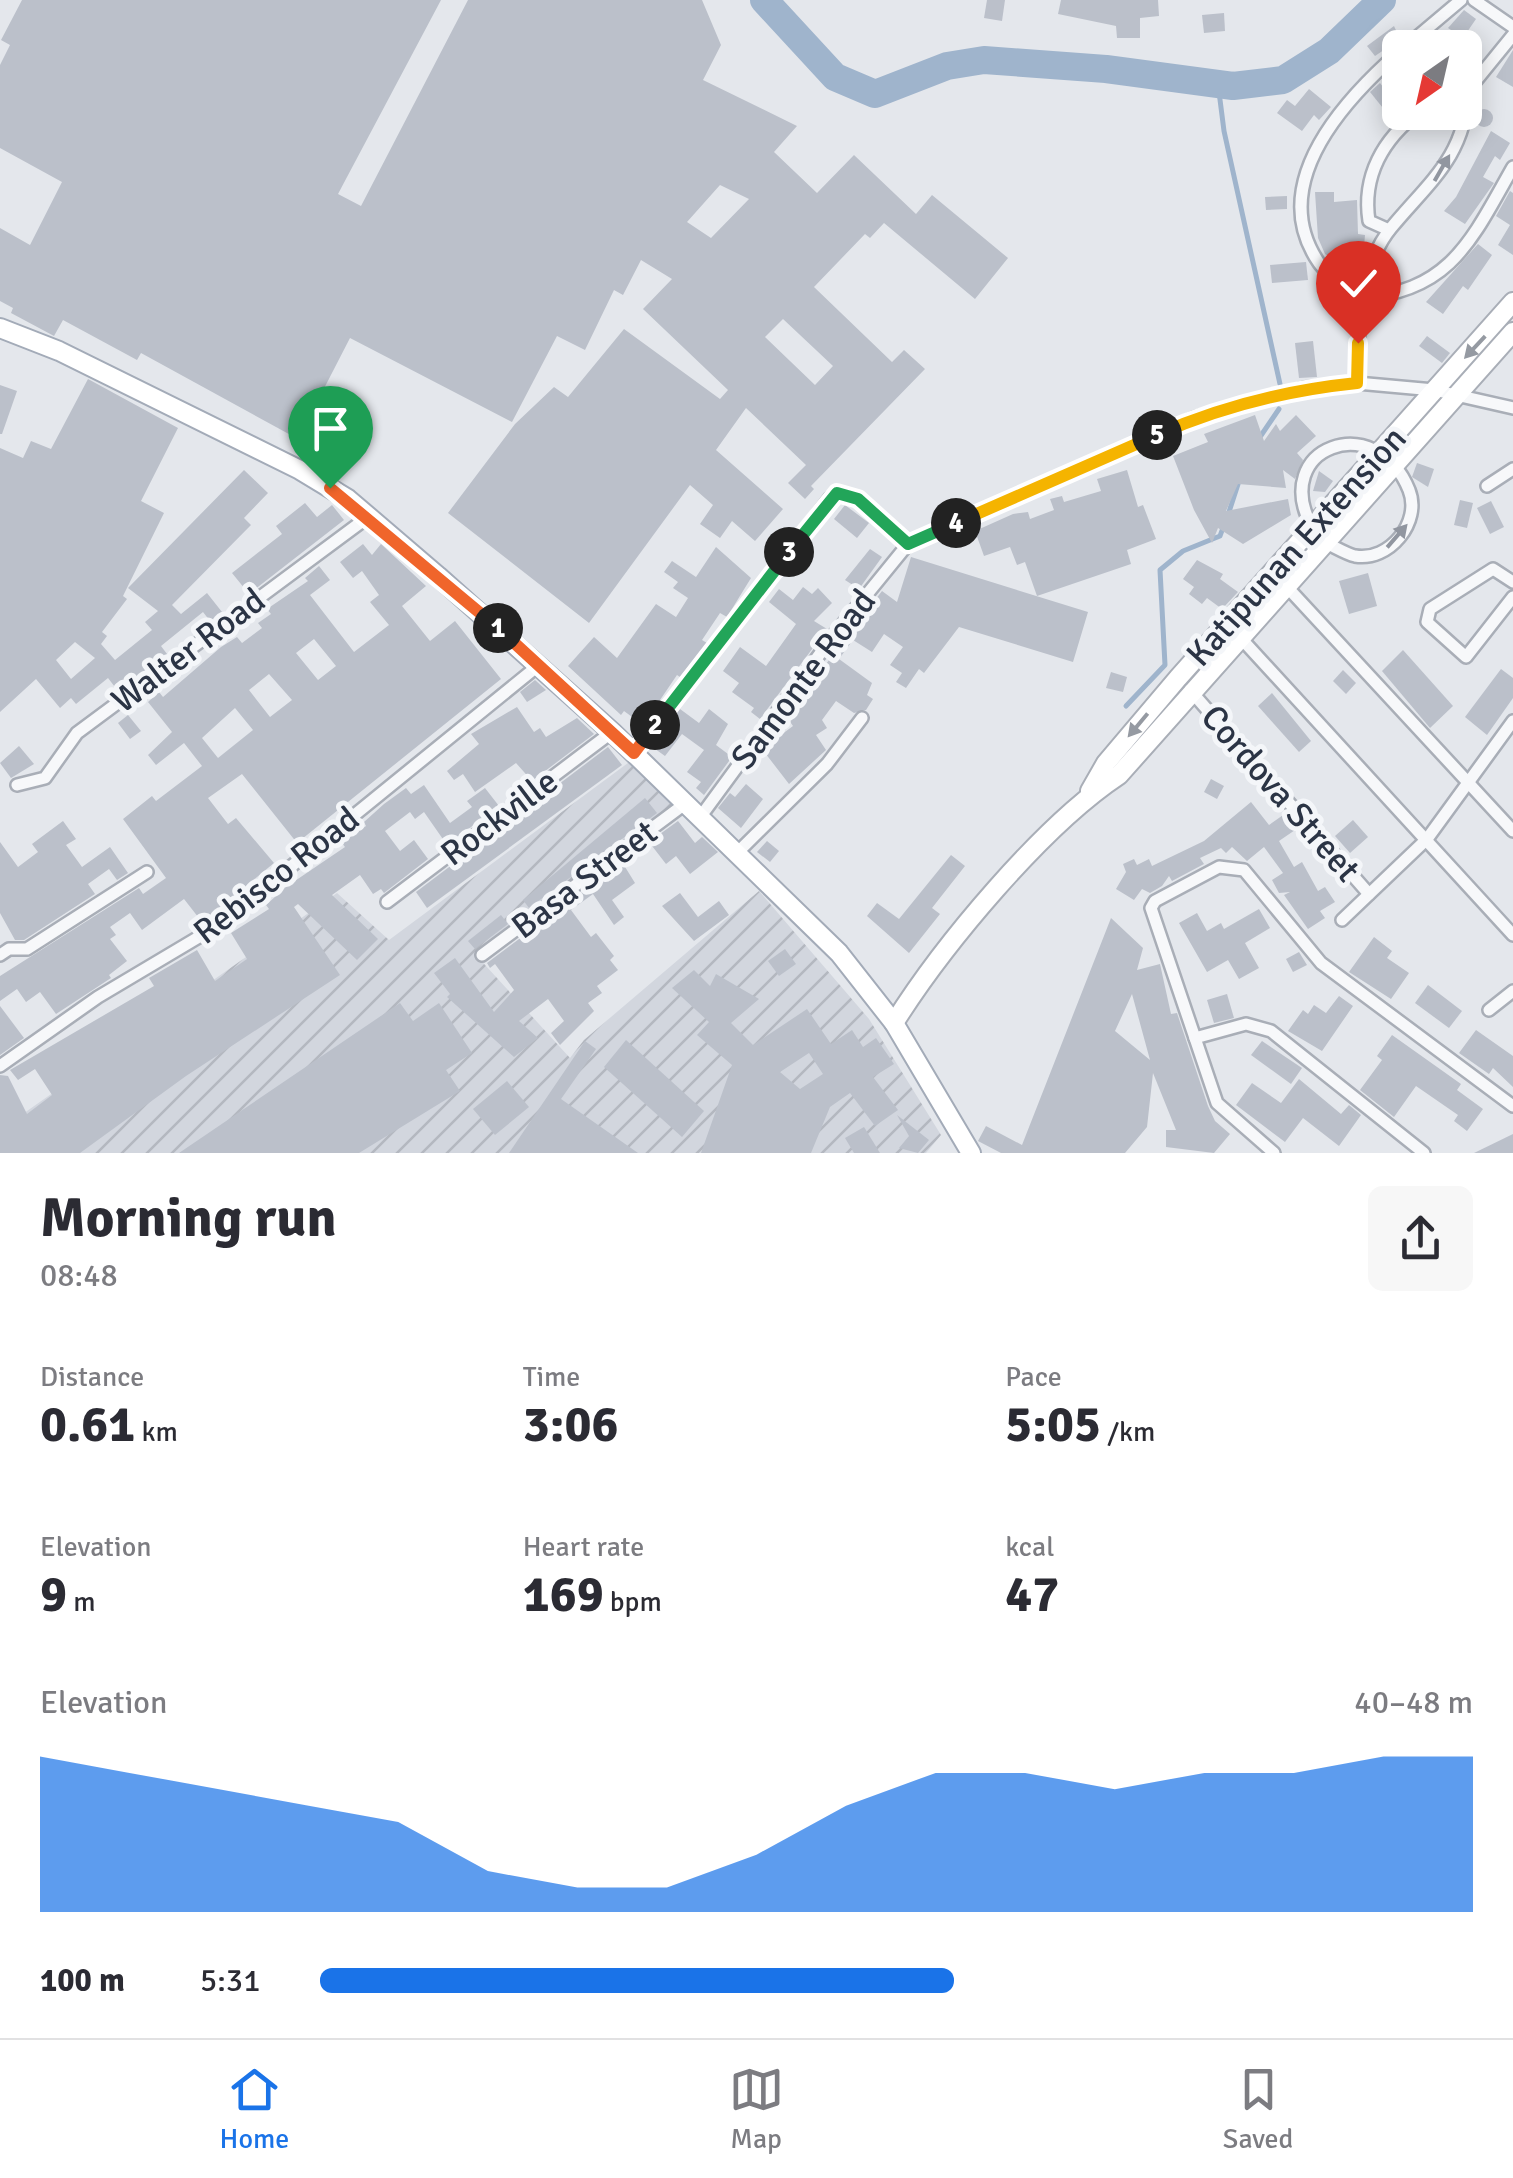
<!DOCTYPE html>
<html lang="en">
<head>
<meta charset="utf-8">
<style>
	body { margin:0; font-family:Signika,sans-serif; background:#f7f7f7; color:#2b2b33; height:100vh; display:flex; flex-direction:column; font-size:38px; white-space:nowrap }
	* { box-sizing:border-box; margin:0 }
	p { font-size:32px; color:#7c7c81 }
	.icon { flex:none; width:55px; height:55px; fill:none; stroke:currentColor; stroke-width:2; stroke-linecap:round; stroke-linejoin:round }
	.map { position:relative; height:1153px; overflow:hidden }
	.panel { display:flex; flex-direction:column; background:#fff; flex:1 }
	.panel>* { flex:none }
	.needle { width:65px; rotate:214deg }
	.tools { position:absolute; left:1382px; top:30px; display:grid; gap:20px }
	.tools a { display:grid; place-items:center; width:100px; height:100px; border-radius:15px; background:#fff; box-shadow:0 5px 25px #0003; font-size:50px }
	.pin { position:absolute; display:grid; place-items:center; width:85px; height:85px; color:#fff; margin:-102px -42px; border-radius:50% 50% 50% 0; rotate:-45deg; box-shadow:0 0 10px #0007 }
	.pin .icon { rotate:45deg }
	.km { position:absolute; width:50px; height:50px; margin:-25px; border-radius:50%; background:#222; color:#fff; font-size:28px; line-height:50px; text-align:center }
	.round { display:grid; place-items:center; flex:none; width:105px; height:105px; border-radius:15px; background:#f7f7f7 }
	.head { display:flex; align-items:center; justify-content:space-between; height:170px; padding:0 40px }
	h1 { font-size:55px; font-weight:700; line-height:75px }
	.metrics { display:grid; grid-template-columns:repeat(3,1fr); gap:15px; height:170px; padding:10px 40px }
	.metrics div { display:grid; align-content:center }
	.metrics b { font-size:50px; font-weight:700 }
	.metrics small { font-size:28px; font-weight:400 }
	.metrics p { font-size:28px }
	.chart { height:280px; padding:20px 40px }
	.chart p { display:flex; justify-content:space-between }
	.chart svg { width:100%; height:180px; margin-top:10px; fill:#1a73e8; opacity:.7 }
	ul { padding:0 40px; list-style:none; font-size:32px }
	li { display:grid; grid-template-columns:160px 120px 1fr; align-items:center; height:75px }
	li i { height:25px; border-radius:12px; background:#1a73e8 }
	.menu { display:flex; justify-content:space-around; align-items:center; height:140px; border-top:2px solid #e1e1e2; background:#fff; font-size:28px; color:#7c7c81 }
	.menu a { display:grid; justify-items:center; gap:5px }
	.menu .selected { color:#1a73e8 }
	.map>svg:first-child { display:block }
	.industrial { fill:url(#industrial-furrows) }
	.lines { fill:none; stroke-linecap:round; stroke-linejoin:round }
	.stream { stroke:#9fb4cc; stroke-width:5 }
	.river { stroke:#9fb4cc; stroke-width:28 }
	.building { fill:#bbc0ca; fill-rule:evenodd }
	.minor-casing { stroke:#a9aeb7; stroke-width:16 }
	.secondary-casing { stroke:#a9aeb7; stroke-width:22 }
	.primary-casing { stroke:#a3abb8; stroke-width:22 }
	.minor { stroke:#f7f8fa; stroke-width:11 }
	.secondary { stroke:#fff; stroke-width:18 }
	.primary { stroke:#fff; stroke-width:18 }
	.oneway { fill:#9196a0 }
	.oneway2 { fill:#959aa2 }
	.split-1-casing { stroke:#fff; stroke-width:20 }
	.split-2-casing { stroke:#fff; stroke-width:20 }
	.split-3-casing { stroke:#fff; stroke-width:20 }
	.split-4-casing { stroke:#fff; stroke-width:20 }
	.split-5-casing { stroke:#fff; stroke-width:20 }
	.split-6-casing { stroke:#fff; stroke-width:20 }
	.split-1 { stroke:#f0652b; stroke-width:12 }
	.split-2 { stroke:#f0652b; stroke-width:12 }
	.split-3 { stroke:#22a559; stroke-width:12 }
	.split-4 { stroke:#22a559; stroke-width:12 }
	.split-5 { stroke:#f5b400; stroke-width:12 }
	.split-6 { stroke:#f5b400; stroke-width:12 }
	.labels { text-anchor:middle; stroke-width:10; stroke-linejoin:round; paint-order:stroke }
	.street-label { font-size:35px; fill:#2b3445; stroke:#f4f6f9 }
</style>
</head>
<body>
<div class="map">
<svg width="1513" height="1153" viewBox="0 0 1513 1153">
	<defs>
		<pattern id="industrial-furrows" width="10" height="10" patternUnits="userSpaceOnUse" patternTransform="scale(2.5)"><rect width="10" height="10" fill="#d2d6de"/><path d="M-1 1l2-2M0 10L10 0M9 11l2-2" fill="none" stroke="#b4b8c0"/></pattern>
	</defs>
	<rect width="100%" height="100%" fill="#e4e7ec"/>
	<polygon class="industrial" points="632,760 678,802 475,954 570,1058 584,1040 759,891 869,1019 941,1135 926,1153 0,1153 0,1130 337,893 389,940"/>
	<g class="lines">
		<g class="stream">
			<polyline points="1218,84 1224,131 1280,384"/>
			<polyline points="1260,437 1279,409"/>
			<polyline points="1228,515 1240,478"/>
			<polyline points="1126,706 1165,665 1160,570 1183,551 1220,536 1224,525"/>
		</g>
		<polyline class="river" points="764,0 835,77 875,94 947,66 984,60 1106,69 1233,86 1283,80 1329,51 1382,0"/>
	</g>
	<g class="building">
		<path d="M22 0H441L338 194 361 206 468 0H702L721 45 703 80 797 126 774 152 817 193 854 155 916 214 932 195 1008 258 975 299 884 223 870 238 865 234 814 287 892 362 904 350 925 369 811 486 814 489 805 499 788 483 806 465 746 408 716 450 783 509 755 541 732 521 720 538 700 524 713 505 690 485 589 623 448 513 515 424 554 387 568 397 624 329 720 399 728 390 643 309 672 279 641 260 623 295 614 290 585 350 557 336 512 422 350 338 298 439 141 353 137 360 63 320 54 336 11 313 13 308 0 301V228L30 245 62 182 0 148V65L10 45 1 40ZM720 185 749 199 711 238 687 222ZM783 319 833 366 815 385 765 337Z"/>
		<polygon points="987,0 1005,0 1002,21 984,18"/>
		<polygon points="1061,0 1158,0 1159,16 1140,18 1140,38 1117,38 1116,26 1058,14"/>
		<polygon points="1464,10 1476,19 1463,38 1448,28"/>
		<polygon points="1224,13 1225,31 1204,33 1202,15"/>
		<polygon points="1394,26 1400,39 1375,56 1367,46"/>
		<polygon points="1513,50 1513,87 1496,77"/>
		<polygon points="1380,83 1400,110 1391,118 1370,92"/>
		<polygon points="1309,89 1331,107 1319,120 1314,115 1302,131 1277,113 1287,100 1295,106"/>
		<circle cx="1484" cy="118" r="9"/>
		<polygon points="1491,131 1510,143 1500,160 1495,156 1483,177 1494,183 1465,224 1444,211 1456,197"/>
		<polygon points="1510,191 1513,193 1513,255 1498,245 1510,225 1496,216"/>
		<polygon points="1315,192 1334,192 1334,202 1357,200 1358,234 1365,235 1363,258 1357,273 1325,254 1318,238"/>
		<polygon points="1287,196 1287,209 1266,210 1265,197"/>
		<polygon points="1478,244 1492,255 1468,290 1463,286 1443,314 1426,302"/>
		<polygon points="1306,262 1308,280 1272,283 1270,265"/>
		<polygon points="1427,336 1450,353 1442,363 1419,346"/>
		<polygon points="1313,341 1317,377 1299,378 1295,343"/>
		<path d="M88 379 178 428 141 501 164 513 123 596 127 599 102 632 107 636 101 644 115 660 152 630 145 622 158 611 128 588 244 470 268 493 244 518 251 525 172 605 181 614 207 593 222 612 210 621 203 612 161 646 167 654 118 691 108 678 76 704 71 698 60 708 36 679 0 712V448L23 458 31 441 51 449ZM75 642 95 658 71 679 56 660Z"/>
		<polygon points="0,385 17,391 2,434 0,434"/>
		<polygon points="1255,415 1264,441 1276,424 1280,431 1296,415 1316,436 1297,453 1303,460 1295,479 1283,470 1286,488 1238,484 1226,511 1288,499 1291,515 1243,544 1218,528 1212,543 1194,510 1173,456 1208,442 1204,434"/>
		<polygon points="1417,463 1434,469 1428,487 1412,477"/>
		<polygon points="1127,470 1138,507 1143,505 1156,539 1127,550 1131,564 1037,596 1025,562 1017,565 1010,547 984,556 975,531 1013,514 1028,512 1030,519 1054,510 1050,499 1062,496 1064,502 1101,491 1097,479"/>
		<polygon points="1319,471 1333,481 1325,492 1313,491"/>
		<polygon points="1460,500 1473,503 1467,528 1454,525"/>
		<polygon points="1491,501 1504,527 1490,534 1477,508"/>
		<polygon points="305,503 317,517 332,505 344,520 249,594 232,573 282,534 276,526"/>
		<polygon points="845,505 869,523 857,538 834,519"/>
		<path d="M363 544 372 555 381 544 426 586 402 606 430 641 455 621 501 679 297 843 242 774 208 798 228 824 236 818 274 863 202 922 184 899 142 930 130 913 110 927 116 935 110 939 127 961 109 975 111 978 56 1014 40 992 26 1002 17 989 0 1001V976L139 888 143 894 166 878 123 819 152 796 156 801 202 766 184 743 156 765 148 755 172 732 148 702 159 692 163 697 221 647 237 637 242 643 262 628 258 623 271 614 267 609 308 581 305 578 319 566 330 580 310 595 354 652 389 625 370 602 379 595 362 571 353 578 340 562ZM314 639 336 666 318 680 296 653ZM269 674 292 700 270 717 249 690ZM235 708 253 730 218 758 202 738Z"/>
		<polygon points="716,547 751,578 727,617 720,613 702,640 707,643 680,677 677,675 643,725 624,711 621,715 568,666 594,637 617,658 656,604 676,617 688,598 673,588 678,582 664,572 672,561 696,577"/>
		<polygon points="870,549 882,557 859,589 845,580"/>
		<polygon points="911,557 1088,612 1073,662 959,627 924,673 919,669 906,688 896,682 902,673 890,665 903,647 884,634 872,652 853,640 839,659 872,683 867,695 873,699 866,710 854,713 836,701 822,720 827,728 816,735 826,750 789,784 762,749 793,726 786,716 882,591 897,602"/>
		<polygon points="1197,560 1223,574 1220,579 1238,592 1222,609 1207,598 1202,604 1189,594 1194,587 1183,579"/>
		<polygon points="1368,573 1377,606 1349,614 1339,581"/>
		<polygon points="803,587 812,594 818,588 832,603 814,621 827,629 760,719 751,712 754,708 732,692 739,683 723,671 740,647 766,666 796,624 769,602 779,589 793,600"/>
		<polygon points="1403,650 1453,706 1430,728 1382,671"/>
		<polygon points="1501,669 1513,678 1513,698 1487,735 1465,717"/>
		<polygon points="1343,670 1356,683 1346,694 1333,681"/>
		<polygon points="1111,672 1127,677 1123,692 1106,688"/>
		<polygon points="535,680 546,690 527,702 520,692"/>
		<polygon points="1272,693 1311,741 1299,752 1258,706"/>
		<polygon points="517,707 534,732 540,728 546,737 577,718 594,734 532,781 516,763 475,792 463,774 454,780 447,771 479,744 471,734"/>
		<polygon points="680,709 699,723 709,709 728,724 716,745 732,757 704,795 696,788 701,782 687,772 704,750 682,734 665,756 651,746"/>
		<polygon points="128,715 141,731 130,739 118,723"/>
		<polygon points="19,746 34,764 11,778 0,763"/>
		<polygon points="608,747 622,765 427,908 416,892"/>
		<polygon points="1211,779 1224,786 1217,799 1204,792"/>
		<polygon points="746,784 763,799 741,828 718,808 730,793 735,797"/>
		<polygon points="424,785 450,823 472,807 467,801 485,788 499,806 447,845 424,812 415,819 410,812 385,831 400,851 414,840 428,859 384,893 381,889 373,894 360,875 332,895 378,939 357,960 298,904 294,907 340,975 186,1076 80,1153 0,1153 0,1075 8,1076 27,1114 52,1095 35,1069 18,1080 10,1070 154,986 149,978 197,950 215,981 247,959 231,933 269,909 266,905 286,887 345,847 342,843 366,826 364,822 384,804 406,788 411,794"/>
		<polygon points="645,798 657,813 529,908 523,900"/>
		<polygon points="1251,802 1269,825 1286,813 1298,828 1279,841 1294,867 1302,862 1318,891 1325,887 1335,902 1320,911 1325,918 1308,929 1284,895 1290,892 1279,893 1272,880 1283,873 1264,847 1247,861 1232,847 1226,853 1221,848 1200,858 1204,864 1172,881 1169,876 1162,886 1150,893 1142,889 1134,900 1116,889 1126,872 1123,864 1134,859 1137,865 1149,859 1152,866 1204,841"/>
		<polygon points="1353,820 1368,837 1350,853 1335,836"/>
		<polygon points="63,821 76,839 66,845 82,867 110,847 128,873 117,880 109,869 88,884 95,894 24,940 15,940 0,913 0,842 18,867 38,852 32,844"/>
		<polygon points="678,821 695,843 702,837 718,852 690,874 676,856 666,864 649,842"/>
		<polygon points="767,841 779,851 770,862 757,852"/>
		<polygon points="951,855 965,866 932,908 940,914 909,953 867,916 877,903 899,919"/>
		<polygon points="622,862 635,883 612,900 624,917 614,925 593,894 571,910 591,937 596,933 614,956 610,960 618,970 597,986 602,993 588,1003 594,1011 560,1045 551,1033 564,1021 548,999 519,1021 538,1038 514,1057 447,997 450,994 434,973 455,958 494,1012 514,990 495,964 490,968 487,963"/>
		<polygon points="680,893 698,917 719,901 729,915 694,941 662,906"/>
		<polygon points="1259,909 1270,928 1245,943 1259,968 1239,979 1228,960 1207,972 1179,923 1197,913 1207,931 1221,923 1224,929"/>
		<polygon points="501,915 508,924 475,949 468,941"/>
		<path d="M1111 918 1143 948 1137 970 1160 964 1171 1014 1177 1013 1208 1106 1215 1121 1230 1134 1214 1153 1166 1147V1130H1176L1153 1073 1147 1127 1125 1153H1001L978 1141 986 1126 1022 1145ZM1132 994 1150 1060 1115 1031Z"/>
		<polygon points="1374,937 1392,951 1387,958 1409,973 1391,999 1349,972"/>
		<polygon points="785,949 796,964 779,976 768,961"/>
		<polygon points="1299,952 1307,965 1293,972 1286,959"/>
		<path d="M694 970 710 986 716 974 759 999 731 1023 753 1045 807 1009 831 1044 852 1030 863 1047 876 1038 894 1064 873 1077 898 1110 875 1126 850 1093 830 1107 811 1153H701L732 1065 697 1035 709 1022 672 988ZM809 1053 823 1074 800 1089 780 1072Z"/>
		<polygon points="1428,985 1462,1011 1449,1028 1415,1003"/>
		<polygon points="1227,994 1234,1018 1214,1023 1207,1000"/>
		<polygon points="1339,996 1353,1006 1322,1051 1288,1031 1303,1010 1308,1014 1314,1005 1326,1013"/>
		<polygon points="400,1003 413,1021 439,1003 472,1053 446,1070 460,1091 359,1153 179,1153"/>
		<polygon points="0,1006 24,1038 0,1055"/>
		<polygon points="1476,1030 1513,1056 1513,1087 1493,1068 1489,1074 1459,1053"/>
		<polygon points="1392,1035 1461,1084 1457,1090 1483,1109 1467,1131 1454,1121 1458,1115 1416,1086 1394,1117 1360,1090 1382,1060 1377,1056"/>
		<polygon points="626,1040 704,1111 682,1137 604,1067"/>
		<polygon points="585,1041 596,1049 561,1099 638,1153 509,1153"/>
		<polygon points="1262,1041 1302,1068 1291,1084 1251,1055"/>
		<polygon points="1299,1079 1341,1114 1349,1105 1361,1115 1339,1146 1303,1118 1285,1142 1236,1105 1252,1083 1281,1103"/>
		<polygon points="507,1081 529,1107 495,1135 473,1109"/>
		<polygon points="897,1115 929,1140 918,1153 899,1148 909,1136"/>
		<polygon points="864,1127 880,1153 854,1153 845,1138"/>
		<polygon points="1513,1134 1513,1153 1474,1153"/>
	</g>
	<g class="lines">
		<g class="minor-casing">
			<g id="minor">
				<polyline points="1474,0 1513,27"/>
				<polyline points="1404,48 1461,0"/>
				<path d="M1400 51C1344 100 1265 184 1319 263 1328 276 1348 287 1360 298 1451 292 1472 239 1513 167"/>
				<polyline points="1465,94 1513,35"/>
				<path d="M1389 230 1369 221C1362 176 1383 139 1419 112"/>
				<path d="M1357 383C1358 335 1358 268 1391 228 1428 183 1465 157 1468 93"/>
				<polyline points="1487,486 1513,469"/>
				<path d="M1312 527C1269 447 1376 408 1409 490 1422 522 1389 562 1355 556 1346 554 1335 547 1326 543"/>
				<polyline points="1513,582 1493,569 1430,609 1427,622 1466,657 1513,597"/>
				<polyline points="1288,588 1513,831"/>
				<polyline points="1227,623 1513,935"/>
				<polyline points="1190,690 1369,894"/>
				<polyline points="634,753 830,498 837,493 857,499 908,544"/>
				<polyline points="17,785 45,778 77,733 368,517"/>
				<polyline points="701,816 833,636 908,544 1194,418 1305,388 1357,383 1434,390 1513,408"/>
				<polyline points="738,852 827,764 862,718"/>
				<polyline points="387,902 612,732"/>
				<polyline points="1342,920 1427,839 1513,721"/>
				<polyline points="0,955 9,949 27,949 147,872"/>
				<polyline points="482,955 686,803"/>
				<polyline points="1489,1010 1513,991"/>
				<polyline points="1195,1038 1246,1024 1271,1031 1424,1153"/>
				<polyline points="0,1066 98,997 219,925 539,665"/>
				<polyline points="1274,1153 1217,1103 1151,908 1155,901 1219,867 1244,870 1321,963 1513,1106"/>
			</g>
		</g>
		<g class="secondary-casing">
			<g id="secondary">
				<polyline points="1090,791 1106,763 1178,678 1513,302"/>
				<path d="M894 1023C943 945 1042 826 1119 775L1513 332"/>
			</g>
		</g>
		<g class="primary-casing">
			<polyline id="primary" points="0,328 59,351 300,470 348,499 438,576 612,732 839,953 894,1023 971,1153"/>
		</g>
		<use href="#minor" class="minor"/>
		<use href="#secondary" class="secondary"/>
		<use href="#primary" class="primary"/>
	</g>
	<defs><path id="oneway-solid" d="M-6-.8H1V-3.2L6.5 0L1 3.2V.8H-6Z" transform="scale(2.5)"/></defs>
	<g class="oneway">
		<use href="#oneway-solid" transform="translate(1442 168) rotate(-60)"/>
		<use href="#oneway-solid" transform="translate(1397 536) rotate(-49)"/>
	</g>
	<g class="oneway2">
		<use href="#oneway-solid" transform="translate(1475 347) rotate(133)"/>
		<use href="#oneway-solid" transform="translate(1138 725) rotate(130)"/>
	</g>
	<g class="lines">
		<g class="split-1-casing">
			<polyline id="split-1" points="330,488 498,628"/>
		</g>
		<g class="split-2-casing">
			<polyline id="split-2" points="498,628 634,753 655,725"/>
		</g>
		<g class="split-3-casing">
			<polyline id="split-3" points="655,725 789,552"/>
		</g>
		<g class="split-4-casing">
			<polyline id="split-4" points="789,552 837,493 858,499 908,544 956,523"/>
		</g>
		<g class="split-5-casing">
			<polyline id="split-5" points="956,523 1157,435"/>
		</g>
		<g class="split-6-casing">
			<path id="split-6" d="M1157 435C1220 407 1289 390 1357 383L1358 343"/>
		</g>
		<use href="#split-1" class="split-1"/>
		<use href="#split-2" class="split-2"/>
		<use href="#split-3" class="split-3"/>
		<use href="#split-4" class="split-4"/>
		<use href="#split-5" class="split-5"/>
		<use href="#split-6" class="split-6"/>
	</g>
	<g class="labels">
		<g class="street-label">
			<text transform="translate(1296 546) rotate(-48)" y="12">Katipunan Extension</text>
			<text transform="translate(188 650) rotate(-37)" y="12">Walter Road</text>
			<text transform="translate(803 679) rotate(-53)" y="12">Samonte Road</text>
			<text transform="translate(1281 793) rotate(49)" y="12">Cordova Street</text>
			<text transform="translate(499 817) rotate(-37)" y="12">Rockville</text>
			<text transform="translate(276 875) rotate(-38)" y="12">Rebisco Road</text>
			<text transform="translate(584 879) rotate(-37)" y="12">Basa Street</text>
		</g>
	</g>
</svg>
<div class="tools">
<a><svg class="needle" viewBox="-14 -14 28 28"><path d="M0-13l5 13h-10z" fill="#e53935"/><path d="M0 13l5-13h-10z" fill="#7c7c81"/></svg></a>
</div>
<div class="pin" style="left:330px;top:488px;background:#1e9e55"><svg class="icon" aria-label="arrive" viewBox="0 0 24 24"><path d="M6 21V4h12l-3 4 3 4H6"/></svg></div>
<div class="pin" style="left:1358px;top:343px;background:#d93025"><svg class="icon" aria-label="check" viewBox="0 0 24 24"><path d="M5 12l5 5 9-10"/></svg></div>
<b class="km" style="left:498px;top:628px">1</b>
<b class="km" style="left:655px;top:725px">2</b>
<b class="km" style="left:789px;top:552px">3</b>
<b class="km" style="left:956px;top:523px">4</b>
<b class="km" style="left:1157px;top:435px">5</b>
</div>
<section class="panel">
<div class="head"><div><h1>Morning run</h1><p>08:48</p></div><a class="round"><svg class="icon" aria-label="share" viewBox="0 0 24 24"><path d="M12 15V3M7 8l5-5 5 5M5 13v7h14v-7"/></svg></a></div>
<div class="metrics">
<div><p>Distance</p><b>0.61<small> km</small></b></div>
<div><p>Time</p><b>3:06</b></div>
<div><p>Pace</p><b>5:05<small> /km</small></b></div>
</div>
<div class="metrics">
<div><p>Elevation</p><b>9<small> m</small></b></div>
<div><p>Heart rate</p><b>169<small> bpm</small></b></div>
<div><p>kcal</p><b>47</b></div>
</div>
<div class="chart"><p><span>Elevation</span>40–48 m</p>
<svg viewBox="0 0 160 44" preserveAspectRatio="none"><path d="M0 44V6L10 10L20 14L30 18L40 22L50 34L60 38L70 38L80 30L90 18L100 10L110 10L120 14L130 10L140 10L150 6L160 6V44z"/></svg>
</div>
<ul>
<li><b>100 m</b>5:31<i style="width:55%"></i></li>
</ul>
</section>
<nav class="menu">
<a class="selected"><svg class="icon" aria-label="home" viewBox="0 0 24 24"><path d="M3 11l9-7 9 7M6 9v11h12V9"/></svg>Home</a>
<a><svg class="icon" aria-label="map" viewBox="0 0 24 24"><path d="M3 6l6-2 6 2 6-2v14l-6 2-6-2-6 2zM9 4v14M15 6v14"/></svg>Map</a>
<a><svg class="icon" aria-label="saved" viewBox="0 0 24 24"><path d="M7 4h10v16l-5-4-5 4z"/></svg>Saved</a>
</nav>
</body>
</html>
